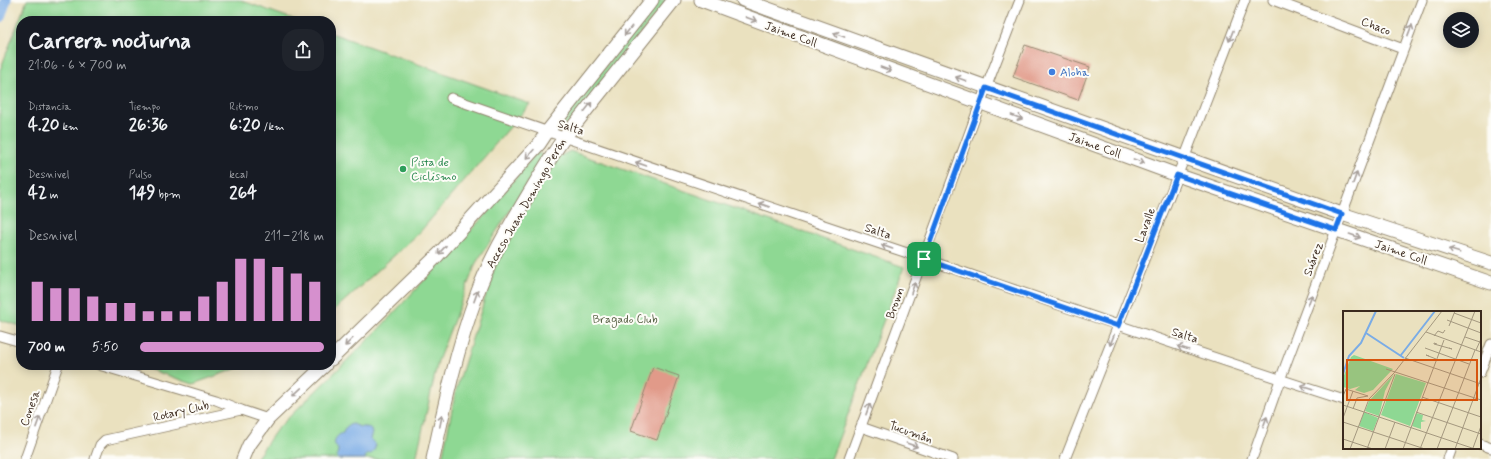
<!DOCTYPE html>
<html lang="es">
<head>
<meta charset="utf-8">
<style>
	body { margin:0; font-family:Mynerve,sans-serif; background:#20242c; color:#f1f3f6; height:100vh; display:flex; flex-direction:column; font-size:15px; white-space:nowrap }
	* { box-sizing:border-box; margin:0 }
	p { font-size:13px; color:#9ea1a6 }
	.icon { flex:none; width:22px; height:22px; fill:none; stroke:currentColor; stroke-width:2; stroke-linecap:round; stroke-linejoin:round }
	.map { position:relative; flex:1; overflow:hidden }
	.drawer { position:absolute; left:16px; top:16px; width:320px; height:354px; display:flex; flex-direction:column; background:#171b24; border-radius:16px; box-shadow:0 2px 10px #0003 }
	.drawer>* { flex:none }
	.fabs { position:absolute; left:1443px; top:12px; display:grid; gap:8px }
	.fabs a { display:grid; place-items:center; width:36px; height:36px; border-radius:50%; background:#171b24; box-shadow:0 2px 10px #0003; font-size:20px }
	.pin { position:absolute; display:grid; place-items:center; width:34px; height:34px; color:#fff; margin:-17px; border-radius:8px; box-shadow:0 2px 6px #0006 }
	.round { display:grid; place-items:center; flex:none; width:42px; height:42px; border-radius:16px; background:#20242c }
	.headline { display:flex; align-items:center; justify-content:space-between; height:68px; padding:0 12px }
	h1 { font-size:22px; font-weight:700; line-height:30px }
	.figures { display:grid; grid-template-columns:repeat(3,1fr); gap:6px; height:68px; padding:4px 12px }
	.figures div { display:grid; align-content:center }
	.figures b { font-size:17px; font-weight:700 }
	.figures small { font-size:11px; font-weight:400 }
	.figures p { font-size:11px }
	.chart { height:112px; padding:8px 12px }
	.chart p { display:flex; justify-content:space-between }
	.chart svg { width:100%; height:72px; margin-top:4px; stroke:#d690ce; stroke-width:6 }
	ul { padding:0 12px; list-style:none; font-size:13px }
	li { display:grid; grid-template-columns:64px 48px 1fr; align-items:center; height:30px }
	li i { height:10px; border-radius:5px; background:#d690ce }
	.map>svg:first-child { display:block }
	.green { fill:#8ed893; stroke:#648158 }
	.water { fill:#7aace6; stroke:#5a6b82 }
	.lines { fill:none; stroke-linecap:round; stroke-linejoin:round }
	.canal { stroke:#7aace6; stroke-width:11 }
	.building { fill:#e19a89 }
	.minor-casing { stroke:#92866e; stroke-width:11 }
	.secondary-casing { stroke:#92866e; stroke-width:15 }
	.minor { stroke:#fff; stroke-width:9 }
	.secondary { stroke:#fff; stroke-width:13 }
	.oneway { stroke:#a79f9a }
	.route-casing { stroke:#fff; stroke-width:8 }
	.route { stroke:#1a73e8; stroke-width:5 }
	.shop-dot { fill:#3f7fe0; stroke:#fdfcf7; stroke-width:1.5 }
	.leisure-dot { fill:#2e9e5b; stroke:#fdfcf7; stroke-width:1.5 }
	.labels { text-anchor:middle; stroke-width:4; stroke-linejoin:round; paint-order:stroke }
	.street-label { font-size:12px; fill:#3b2a1e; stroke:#fdfcf7 }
	.shop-label { font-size:12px; fill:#366cbe; stroke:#fdfcf7; text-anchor:start }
	.leisure-label { font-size:12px; fill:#27864d; stroke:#fdfcf7; text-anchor:start }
	.park-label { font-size:12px; fill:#545e41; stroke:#fdfcf7 }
	.inset-river { fill:none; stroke:#7aace6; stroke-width:2 }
	.inset-road { fill:none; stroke:#a4987f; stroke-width:1 }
	.view { fill:#d7540e; fill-opacity:0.15; stroke:#d7540e; stroke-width:2 }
	.inset-edge { fill:none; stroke:#3b2a1e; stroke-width:2 }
</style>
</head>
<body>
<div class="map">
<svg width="1491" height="459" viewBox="0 0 1491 459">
	<rect width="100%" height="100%" fill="#fdfcf7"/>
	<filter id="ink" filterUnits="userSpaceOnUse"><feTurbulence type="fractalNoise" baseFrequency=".025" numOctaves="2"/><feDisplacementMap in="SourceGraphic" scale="8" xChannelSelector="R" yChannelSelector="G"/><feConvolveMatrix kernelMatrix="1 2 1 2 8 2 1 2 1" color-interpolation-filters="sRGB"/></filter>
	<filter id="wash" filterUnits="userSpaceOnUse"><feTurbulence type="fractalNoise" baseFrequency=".012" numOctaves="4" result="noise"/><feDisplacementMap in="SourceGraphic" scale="16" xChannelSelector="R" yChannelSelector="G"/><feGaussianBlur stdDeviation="0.9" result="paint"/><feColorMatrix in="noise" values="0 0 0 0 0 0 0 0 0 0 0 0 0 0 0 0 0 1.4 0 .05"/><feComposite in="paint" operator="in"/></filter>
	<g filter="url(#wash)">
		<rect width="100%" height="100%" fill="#eae1bf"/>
		<g class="green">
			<polygon points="27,0 240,0 298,21 21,21 21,326 0,320 0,70"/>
			<polygon points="658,0 667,0 567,126 561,122"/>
			<polygon points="331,33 530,104 419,233 331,313"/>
			<polygon points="570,151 904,267 831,459 442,459 456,390 496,263 556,158"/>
			<polygon points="540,153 542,156 542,161 476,263 438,361 416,459 256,459 277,429 376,332 486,214 535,154"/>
			<polygon points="137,365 246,365 193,384"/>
		</g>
		<path class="water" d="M353 424 360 427H366L370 428 372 433 370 439 376 445C374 451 373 455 366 455L365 459H338L337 457 338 449C331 443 336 435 343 433 345 427 347 425 353 424Z"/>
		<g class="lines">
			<polyline class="canal" points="0,17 6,0"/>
		</g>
		<g id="blocks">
			<g class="building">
				<polygon points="1025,45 1090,67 1078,100 1013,77"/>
				<polygon points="653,367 679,376 657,440 631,431"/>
			</g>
		</g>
	</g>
	<g filter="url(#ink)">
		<use href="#blocks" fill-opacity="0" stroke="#92866e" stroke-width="1"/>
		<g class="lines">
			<g class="minor-casing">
				<g id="minor">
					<polyline points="1273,0 1403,49"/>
					<path d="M451 98C607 153 765 205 922 258 1062 306 1203 355 1344 400"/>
					<polyline points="0,336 21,342"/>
					<polyline points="99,365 216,400 241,410"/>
					<polyline points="1480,373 1491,344"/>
					<polyline points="861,427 953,459"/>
					<polyline points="1480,444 1491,448"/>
					<polyline points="25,459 58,365"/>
					<polyline points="95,459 100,445 105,440 241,410 268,419"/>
					<polyline points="849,459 986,88 1020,0"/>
					<polyline points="1065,459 1184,159 1245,0"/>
					<polyline points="1252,459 1280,380 1422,0"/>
					<polyline points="1448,459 1452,448"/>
				</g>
			</g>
			<g class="secondary-casing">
				<g id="secondary">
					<polyline points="701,0 1177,175 1491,283"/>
					<polyline points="743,0 1342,214 1491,263"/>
					<polyline points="331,359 438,255 539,144 547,132 652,0"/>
					<polyline points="243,459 249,445 268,419 325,365"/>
					<path d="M433 459C445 403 457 348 477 294 488 263 505 234 522 205 536 182 549 159 564 138L674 0"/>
				</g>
			</g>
			<use href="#minor" class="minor"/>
			<use href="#secondary" class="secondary"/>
		</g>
		<defs><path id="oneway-shaft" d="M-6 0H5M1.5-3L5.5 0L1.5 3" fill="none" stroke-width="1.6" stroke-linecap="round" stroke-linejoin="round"/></defs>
		<g class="oneway">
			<use href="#oneway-shaft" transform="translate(751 19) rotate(20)"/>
			<use href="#oneway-shaft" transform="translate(1410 30) rotate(-69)"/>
			<use href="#oneway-shaft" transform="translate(628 31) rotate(128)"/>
			<use href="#oneway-shaft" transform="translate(839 35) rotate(-160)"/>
			<use href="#oneway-shaft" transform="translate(1231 36) rotate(111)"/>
			<use href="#oneway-shaft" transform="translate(886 69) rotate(20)"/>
			<use href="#oneway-shaft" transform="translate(961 79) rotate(-160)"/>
			<use href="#oneway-shaft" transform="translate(588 107) rotate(-51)"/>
			<use href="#oneway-shaft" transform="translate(1017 117) rotate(20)"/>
			<use href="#oneway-shaft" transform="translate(530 154) rotate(132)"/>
			<use href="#oneway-shaft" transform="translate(1139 161) rotate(20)"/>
			<use href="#oneway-shaft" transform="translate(641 164) rotate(-161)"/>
			<use href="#oneway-shaft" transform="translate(1355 178) rotate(-70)"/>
			<use href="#oneway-shaft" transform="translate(764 205) rotate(-161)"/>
			<use href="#oneway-shaft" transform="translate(1355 236) rotate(19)"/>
			<use href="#oneway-shaft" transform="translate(887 247) rotate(-161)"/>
			<use href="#oneway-shaft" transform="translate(442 250) rotate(133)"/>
			<use href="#oneway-shaft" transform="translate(1454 251) rotate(-162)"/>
			<use href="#oneway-shaft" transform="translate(913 288) rotate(-70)"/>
			<use href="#oneway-shaft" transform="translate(476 296) rotate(-70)"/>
			<use href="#oneway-shaft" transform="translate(1310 300) rotate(-69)"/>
			<use href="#oneway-shaft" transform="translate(1112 340) rotate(112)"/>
			<use href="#oneway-shaft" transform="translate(349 342) rotate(135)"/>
			<use href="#oneway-shaft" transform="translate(1183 348) rotate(-162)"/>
			<use href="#oneway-shaft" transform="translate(1307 388) rotate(-162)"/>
			<use href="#oneway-shaft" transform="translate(297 392) rotate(137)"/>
			<use href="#oneway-shaft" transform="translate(868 409) rotate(-70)"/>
			<use href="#oneway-shaft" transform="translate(441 421) rotate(-78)"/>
			<use href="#oneway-shaft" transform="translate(38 422) rotate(-70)"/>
			<use href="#oneway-shaft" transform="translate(1265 422) rotate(-70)"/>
			<use href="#oneway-shaft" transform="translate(912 445) rotate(19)"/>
		</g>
	</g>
	<g class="lines" filter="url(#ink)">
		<g class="route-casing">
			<polygon id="route" points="986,88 1342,214 1336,230 1177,175 1118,326 924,259"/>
		</g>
		<use href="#route" class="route"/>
	</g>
	<circle class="shop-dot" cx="1052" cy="72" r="4"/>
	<circle class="leisure-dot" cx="403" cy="169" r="4"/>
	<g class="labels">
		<g class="street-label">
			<text transform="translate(1376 26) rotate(21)" y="4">Chaco</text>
			<text transform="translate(791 34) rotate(20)" y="4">Jaime Coll</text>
			<text transform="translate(571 127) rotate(19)" y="4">Salta</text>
			<text transform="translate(1095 145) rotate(20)" y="4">Jaime Coll</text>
			<text transform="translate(526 203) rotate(-60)" y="4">Acceso Juan Domingo Perón</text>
			<text transform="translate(1145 225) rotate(-69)" y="4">Lavalle</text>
			<text transform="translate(878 231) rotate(19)" y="4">Salta</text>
			<text transform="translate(1401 252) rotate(19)" y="4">Jaime Coll</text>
			<text transform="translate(1313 259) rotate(-69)" y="4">Suárez</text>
			<text transform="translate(895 303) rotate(-70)" y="4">Brown</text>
			<text transform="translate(1185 335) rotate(18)" y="4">Salta</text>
			<text transform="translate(30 408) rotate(-70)" y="4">Conesa</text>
			<text transform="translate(181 411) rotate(-13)" y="4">Rotary Club</text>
			<text transform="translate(911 432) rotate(19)" y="4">Tucumán</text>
		</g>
		<g class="shop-label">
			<text x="1060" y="76">Aloha</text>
		</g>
		<g class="leisure-label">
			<text x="411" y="166">Pista de<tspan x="411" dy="14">Ciclismo</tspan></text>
		</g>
		<g class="park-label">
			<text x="625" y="323">Bragado Club</text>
		</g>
	</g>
	<g transform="translate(1343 311)">
		<rect width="138" height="138" fill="#eae1bf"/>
		<path d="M11 44 50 58 30 79 21 82 12 79 17 75 7 78 0 76V67L8 46ZM51 63 42 80 36 105 22 100 26 90ZM53 63 83 72 67 115 38 104ZM21 101 35 107 30 120 16 115ZM73 102 80 104 79 109 83 110 78 111V118L69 115Z" fill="#8ed893"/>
		<path class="inset-river" d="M23 22 61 47M58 44 92 0M0 63 6 45 18 32 33 0"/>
		<path class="inset-road" d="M111 2 138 12M104 9 138 22M106 15 112 0M83 21 138 41M91 25 95 20 100 22 102 19M122 26 137 31M94 33 91 32V33L109 38 106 37M82 37 126 53M133 39 138 28M86 45 83 44 93 48M62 47 138 73M43 58 138 89M0 85 3 78 25 85M79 86 138 106M0 94 132 138M10 98 14 87 25 85M73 101 138 123M0 107 10 80M0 111 82 138M0 128 30 138M130 137 138 115M7 138 26 88 51 62 99 0M24 138 52 63M42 138 52 111M60 138 101 29M77 138 132 0M94 138 132 39M112 138 138 67"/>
		<path class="view" d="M4 49H134V89H4Z"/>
		<rect width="138" height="138" class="inset-edge"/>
	</g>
</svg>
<div class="fabs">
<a><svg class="icon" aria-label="layers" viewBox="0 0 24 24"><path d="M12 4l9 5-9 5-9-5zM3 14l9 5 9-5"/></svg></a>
</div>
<div class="pin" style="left:924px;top:259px;background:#1e9e55"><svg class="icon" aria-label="arrive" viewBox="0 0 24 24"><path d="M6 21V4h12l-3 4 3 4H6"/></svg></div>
<section class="drawer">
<div class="headline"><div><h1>Carrera nocturna</h1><p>21:06 · 6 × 700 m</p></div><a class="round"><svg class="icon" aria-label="share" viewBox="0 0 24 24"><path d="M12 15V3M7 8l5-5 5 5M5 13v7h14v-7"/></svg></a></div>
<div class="figures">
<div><p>Distancia</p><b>4.20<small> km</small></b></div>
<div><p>Tiempo</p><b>26:36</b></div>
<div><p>Ritmo</p><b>6:20<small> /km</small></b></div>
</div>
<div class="figures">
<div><p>Desnivel</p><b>42<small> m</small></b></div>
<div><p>Pulso</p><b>149<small> bpm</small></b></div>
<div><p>kcal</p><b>264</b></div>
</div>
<div class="chart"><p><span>Desnivel</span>211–218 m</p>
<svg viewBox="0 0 160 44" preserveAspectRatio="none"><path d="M5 44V20M15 44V24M25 44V24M35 44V29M45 44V33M55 44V33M65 44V38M75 44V38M85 44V38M95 44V29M105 44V20M115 44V6M125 44V6M135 44V11M145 44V15M155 44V20"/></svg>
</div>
<ul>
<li><b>700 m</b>5:50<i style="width:100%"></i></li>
</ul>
</section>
</div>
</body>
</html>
